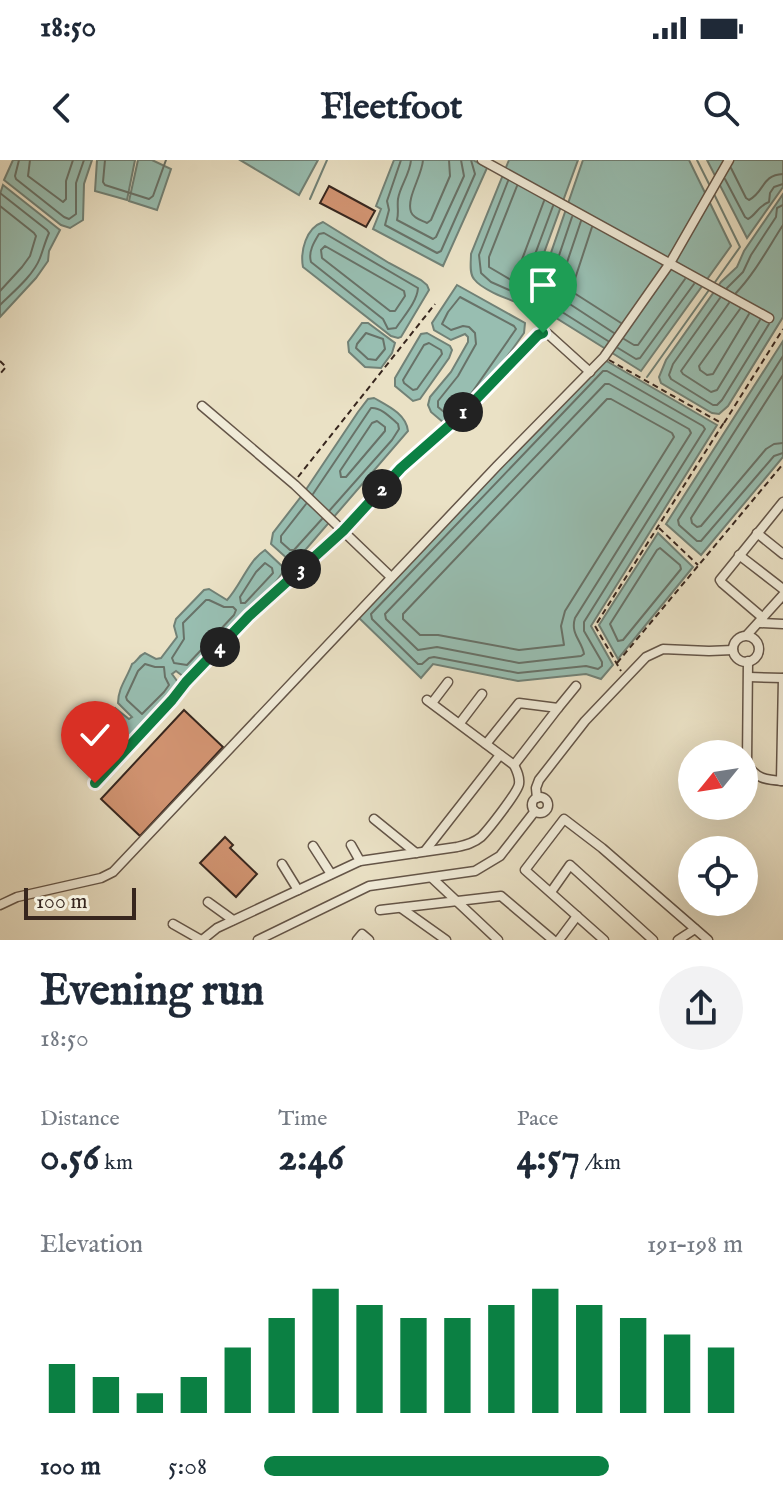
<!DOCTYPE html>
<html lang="en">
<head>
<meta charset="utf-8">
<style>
	body { margin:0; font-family:"IM FELL English",serif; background:#f2f2f3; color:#1f2937; height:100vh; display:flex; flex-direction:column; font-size:30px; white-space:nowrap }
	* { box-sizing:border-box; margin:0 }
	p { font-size:26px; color:#747a83 }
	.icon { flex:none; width:44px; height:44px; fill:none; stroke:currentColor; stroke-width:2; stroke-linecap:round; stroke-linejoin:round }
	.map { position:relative; height:780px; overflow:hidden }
	.side { display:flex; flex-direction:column; background:#fff; flex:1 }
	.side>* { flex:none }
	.needle { width:52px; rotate:240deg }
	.tools { position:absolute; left:678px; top:580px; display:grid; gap:16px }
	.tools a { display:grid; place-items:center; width:80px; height:80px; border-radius:50%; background:#fff; box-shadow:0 8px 32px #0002; font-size:40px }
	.scale { position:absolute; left:24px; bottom:20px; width:112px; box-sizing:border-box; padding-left:8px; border:4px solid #37261e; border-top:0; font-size:22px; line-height:28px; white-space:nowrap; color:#37261e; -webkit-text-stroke:6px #f1ecd9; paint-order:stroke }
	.pin { position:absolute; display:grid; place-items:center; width:68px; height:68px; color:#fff; margin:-82px -34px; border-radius:50% 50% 50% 0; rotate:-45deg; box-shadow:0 0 8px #0007 }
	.pin .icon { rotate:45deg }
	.km { position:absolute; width:40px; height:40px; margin:-20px; border-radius:50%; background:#222; color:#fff; font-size:22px; line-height:40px; text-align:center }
	.round { display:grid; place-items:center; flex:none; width:84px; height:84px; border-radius:42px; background:#f2f2f3 }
	.summary { display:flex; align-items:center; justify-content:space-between; height:136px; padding:0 40px }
	h1 { font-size:44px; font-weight:800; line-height:60px }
	.stats { display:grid; grid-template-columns:repeat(3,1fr); gap:12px; height:136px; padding:8px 40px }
	.stats div { display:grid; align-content:center }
	.stats b { font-size:40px; font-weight:800 }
	.stats small { font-size:22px; font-weight:400 }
	.stats p { font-size:22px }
	.chart { height:224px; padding:16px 40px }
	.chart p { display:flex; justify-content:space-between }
	.chart svg { width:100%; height:144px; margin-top:8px; stroke:#0b8043; stroke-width:6 }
	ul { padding:0 40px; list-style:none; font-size:26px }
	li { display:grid; grid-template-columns:128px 96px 1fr; align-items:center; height:60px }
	li i { height:20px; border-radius:10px; background:#0b8043 }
	.status { display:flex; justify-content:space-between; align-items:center; height:56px; padding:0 40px; background:#fff; direction:ltr }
	.status svg { height:22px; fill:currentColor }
	header { display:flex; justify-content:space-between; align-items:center; height:104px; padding:0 40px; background:#fff; font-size:36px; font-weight:800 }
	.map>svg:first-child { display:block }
	.water { fill:#98beb1; stroke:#718176; stroke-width:2 }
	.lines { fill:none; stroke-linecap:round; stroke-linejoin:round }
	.shore { stroke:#687268; stroke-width:2 }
	.stream { stroke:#718176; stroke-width:2 }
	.building { fill:#d29472; stroke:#37261e; stroke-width:2 }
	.minor-casing { stroke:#645548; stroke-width:11 }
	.path { stroke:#37261e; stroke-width:2; stroke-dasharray:6 4; stroke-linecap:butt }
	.minor { stroke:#f1ecd9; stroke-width:8 }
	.route-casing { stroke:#fff; stroke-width:16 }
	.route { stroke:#0b8043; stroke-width:10 }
</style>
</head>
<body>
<div class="status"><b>18:50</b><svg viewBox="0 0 49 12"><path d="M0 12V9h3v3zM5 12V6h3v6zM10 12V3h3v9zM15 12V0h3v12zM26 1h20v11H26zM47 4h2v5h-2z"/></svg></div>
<header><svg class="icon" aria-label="back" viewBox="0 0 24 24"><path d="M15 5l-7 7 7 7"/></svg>Fleetfoot<svg class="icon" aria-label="search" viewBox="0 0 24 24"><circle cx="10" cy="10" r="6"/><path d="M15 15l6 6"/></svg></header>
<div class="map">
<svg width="783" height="780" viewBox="0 0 783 780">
	<rect width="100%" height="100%" fill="#eae1c5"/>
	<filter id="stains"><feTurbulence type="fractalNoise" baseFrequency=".0025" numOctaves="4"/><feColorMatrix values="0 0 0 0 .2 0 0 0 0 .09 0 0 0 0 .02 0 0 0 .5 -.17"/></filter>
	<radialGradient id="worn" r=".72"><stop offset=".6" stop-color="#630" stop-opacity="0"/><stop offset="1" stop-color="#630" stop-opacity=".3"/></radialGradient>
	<g class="water">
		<polygon points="13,0 92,0 84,24 83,60 70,68 61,65 4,20"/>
		<polygon points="97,0 135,0 127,40 95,31"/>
		<polygon points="138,0 152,0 171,9 157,50 129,41"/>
		<polygon points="240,0 318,0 299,35"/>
		<polygon points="394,0 473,0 487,8 443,106 373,69 381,49 376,46"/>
		<path d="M509 0H578L526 142 521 144C508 139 482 130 474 119 469 113 471 102 471 94Z"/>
		<polygon points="583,0 689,0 731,86 641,211 545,151 535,139"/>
		<polygon points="707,0 783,0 783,27 747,78"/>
		<polygon points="3,25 60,70 49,91 48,101 36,118 0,157 0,34"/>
		<polygon points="783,34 783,157 728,246 719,254 712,253 661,223 659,217 666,200 721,122 737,107 744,91"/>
		<path d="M323 62 389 103 421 120 427 125 429 130 401 177 398 178 391 176 303 107C300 91 306 68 323 62Z"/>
		<polygon points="457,125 525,163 524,173 456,268 451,269 431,252 428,245 430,237 451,212 468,182 468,177 465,174 451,180 434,170 432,163"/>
		<polygon points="362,163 368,163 395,183 392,193 381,208 365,207 349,192 348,182"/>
		<polygon points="427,173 450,186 452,190 449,198 420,239 413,241 395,226 395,218 421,174"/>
		<polygon points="783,181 783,297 701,395 666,364"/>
		<polygon points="603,199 717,265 591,466 613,505 601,519 586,514 518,521 433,504 421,518 358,457"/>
		<path d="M374 238C388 246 406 254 408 271L301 395 290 401 271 384 273 373 303 334 358 252 368 239Z"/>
		<polygon points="658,373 693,407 618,499 599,465"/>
		<path d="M265 390 285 409C274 425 261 444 243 453L242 459 188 516 184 517 176 511 172 514 180 525C155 559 122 588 94 620L78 605 76 596 94 574 110 551 115 548 129 559 132 557 118 543C118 528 127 518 132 504 137 502 138 496 145 493L156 499 161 498 177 477 174 466 176 459 204 430 209 429 227 440C241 425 248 401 265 390Z"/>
	</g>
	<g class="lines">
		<g class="shore">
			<polyline points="19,0 15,16 16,19 64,57 69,59 76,54 76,23 84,0"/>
			<polyline points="30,0 28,16 63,42 66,39 66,21 73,0"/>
			<polyline points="105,0 103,22 105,25 149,39 153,36 166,0"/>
			<polyline points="401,0 387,41 389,50 385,65 437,93 441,91 475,14 471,0"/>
			<path d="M411 0C410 14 400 26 398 39 397 46 399 53 397 60L433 79 436 77 464 16 461 0"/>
			<path d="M423 0C422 16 406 38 411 52 413 58 421 60 427 63L431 60 450 16 449 0"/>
			<path d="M731 8 746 38 749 40C765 32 761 15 783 14"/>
			<path d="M725 19 745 57 748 59C756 55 758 46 769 42L770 33 774 27 783 24"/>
			<polyline points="508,21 479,95 481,113 491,122 516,133 521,132 553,46"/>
			<polyline points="517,26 489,97 489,107 511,120 515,118 544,41"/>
			<path d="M0 33 47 70 49 73C45 82 43 90 40 98 33 116 13 132 0 145"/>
			<polyline points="0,46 34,73 36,76 30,96 22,107 0,131"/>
			<polyline points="572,57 545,137 551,145 608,181"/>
			<polyline points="581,61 556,135 614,173"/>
			<polyline points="592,67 571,131 621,163"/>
			<path d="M324 73 418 128C417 142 404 156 396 168L388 169 383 159 311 102C308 92 314 82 319 74Z"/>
			<polygon points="325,86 404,131 405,136 395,151 390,151 322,98 321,90"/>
			<polyline points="727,128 743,112 751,95 776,57 777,48 783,45"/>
			<path d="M736 133C755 113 768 88 783 65"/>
			<polyline points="720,138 673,204 669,215 671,219 713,245 717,245 722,240 769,164"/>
			<polyline points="729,143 681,211 683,214 711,232 717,230 760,160"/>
			<polyline points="740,149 699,206 700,210 707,215 713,214 749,154"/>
			<polygon points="366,173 383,179 385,189 376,200 368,199 356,188 357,184"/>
			<polyline points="624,179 634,185 638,185 685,119"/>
			<polygon points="429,183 441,190 442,194 417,229 413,230 404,223 403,220 424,185"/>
			<polyline points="618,188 636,199 640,198 694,124"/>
			<polyline points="783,196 678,360 679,365 697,381 701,381 774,296 783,293"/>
			<polygon points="603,211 607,211 703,266 705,269 584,462 584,471 602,502 602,506 598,509 586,506 518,513 434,497 429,498 422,504 418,504 372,459 371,454"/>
			<polyline points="783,215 691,358 692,363 697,367 701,366 766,289 774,284 783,283"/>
			<path d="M605 224H609L689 269 691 273 575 458C570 474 582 481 584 494L581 496 519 503 437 487 418 490 386 459 385 454Z"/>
			<polygon points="607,239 611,239 672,273 674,277 565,451 561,466 564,485 519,490 438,475 420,475 403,459 403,454"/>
			<polyline points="450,257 438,247 438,241 458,216 476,184 475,173 469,167 463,166 451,170 442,164 448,152 460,137 514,166 516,169 466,241"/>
			<polygon points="377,261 385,267 385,271 346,317 341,317 340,311 372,263"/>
			<path d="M313 334 371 248C381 247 391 258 398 264L399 269 392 280 330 350"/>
			<polyline points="306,344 281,376 281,382 290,390 294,390 322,359"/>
			<polygon points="660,388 680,405 681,409 623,480 618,481 610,464 657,390"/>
			<polygon points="265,403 272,408 273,413 245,443 241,443 240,437 256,412"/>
			<polygon points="206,440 209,440 224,447 233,447 236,450 234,455 187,505 174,503 172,498 184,479 183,463"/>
			<polygon points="145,504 155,507 164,507 165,517 169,525 164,532 142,554 127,540 126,537 138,511"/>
			<polygon points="117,560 126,567 127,571 96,606 91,606 85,601 85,597 113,561"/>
		</g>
		<g class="stream">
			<polyline points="697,0 711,28"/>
			<polyline points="310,39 327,0"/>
			<polyline points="713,125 740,87 714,34"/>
			<polyline points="647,217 709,130"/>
		</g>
	</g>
	<g class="building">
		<polygon points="329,26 375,51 366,67 320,43"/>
		<polygon points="184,550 223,587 140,676 101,639"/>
		<polygon points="225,677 233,685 230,688 257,714 236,737 200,703"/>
	</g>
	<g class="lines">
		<g class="minor-casing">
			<g id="minor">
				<polyline points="482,0 769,158"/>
				<polyline points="202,246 295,325 391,417"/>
				<polyline points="343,371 401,308 459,257 538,175 543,173 548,174 590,212"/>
				<polyline points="757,373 783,394"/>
				<polyline points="739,395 783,429"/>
				<polyline points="763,458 722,423 720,420 783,342"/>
				<polyline points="760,463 783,464"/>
				<polyline points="747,475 783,435"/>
				<circle cx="746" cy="489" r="13"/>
				<path d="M748 501 747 603C755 619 767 620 783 621"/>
				<polyline points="749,517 783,518"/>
				<polyline points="432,543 448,522"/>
				<polyline points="558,548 576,526"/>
				<polyline points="460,563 482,534"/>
				<polyline points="486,584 519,543 558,548 514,605"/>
				<polyline points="781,621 783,518"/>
				<circle cx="540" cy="645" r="8"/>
				<polyline points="537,638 536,628 539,620 585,561 646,497 663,489 709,491 733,490"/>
				<polyline points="374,659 416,693"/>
				<polyline points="351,685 360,701"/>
				<polyline points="313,686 331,714"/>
				<polyline points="425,691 500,595"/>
				<polyline points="282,704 298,730"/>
				<polyline points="432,718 498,780"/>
				<polyline points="551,732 570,705 653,780"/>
				<polyline points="208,742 233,760"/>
				<polyline points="0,745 17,737 101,718 113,712 497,306 604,197 670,103 729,0"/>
				<polyline points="401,748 446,780"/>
				<polyline points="380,750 501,736 553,780"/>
				<polyline points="173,764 201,780"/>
				<path d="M202 780 217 768 360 701 457 687C466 685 474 683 481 677 488 670 518 632 519 624 520 617 517 611 514 605L427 540"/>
				<polyline points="258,780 369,726 475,711 500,696 535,651"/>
				<polyline points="357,780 362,774 369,780"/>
				<polyline points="559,780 577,756"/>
				<polyline points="604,780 525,710 564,659 602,688 708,780"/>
				<polyline points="678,780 695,769"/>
			</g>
		</g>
		<g class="path">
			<polyline points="609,200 723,264 595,466 621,511"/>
			<polyline points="0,201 6,207 0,214"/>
			<polyline points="724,263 783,169"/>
			<polyline points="298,317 435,144"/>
			<polyline points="659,368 698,405"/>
			<polyline points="617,503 783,304"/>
			<polyline points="95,623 249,456 336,377"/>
		</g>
		<use href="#minor" class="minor"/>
	</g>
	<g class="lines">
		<g class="route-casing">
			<polyline id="route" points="95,623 172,540 186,522 249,456 343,371 401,308 459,257 538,175 543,173"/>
		</g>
		<use href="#route" class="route"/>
	</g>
	<rect width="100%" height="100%" filter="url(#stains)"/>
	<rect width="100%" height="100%" fill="url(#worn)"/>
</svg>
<div class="tools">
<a><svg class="needle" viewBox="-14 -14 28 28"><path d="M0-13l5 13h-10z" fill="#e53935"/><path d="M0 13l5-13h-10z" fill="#747a83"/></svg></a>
<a><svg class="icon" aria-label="locate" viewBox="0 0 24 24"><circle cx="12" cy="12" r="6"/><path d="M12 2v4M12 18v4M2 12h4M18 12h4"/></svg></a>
</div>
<div class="scale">100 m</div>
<div class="pin" style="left:543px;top:173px;background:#1e9e55"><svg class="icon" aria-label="arrive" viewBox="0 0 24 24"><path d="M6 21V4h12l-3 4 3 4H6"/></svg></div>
<div class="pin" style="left:95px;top:623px;background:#d93025"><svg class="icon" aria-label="check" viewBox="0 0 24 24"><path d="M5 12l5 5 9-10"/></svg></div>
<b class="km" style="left:463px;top:252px">1</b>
<b class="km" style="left:382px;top:329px">2</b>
<b class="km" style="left:301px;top:409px">3</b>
<b class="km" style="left:220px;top:487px">4</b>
</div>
<section class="side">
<div class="summary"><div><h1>Evening run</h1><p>18:50</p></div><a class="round"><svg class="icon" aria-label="share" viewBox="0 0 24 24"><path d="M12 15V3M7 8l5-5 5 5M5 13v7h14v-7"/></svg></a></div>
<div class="stats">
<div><p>Distance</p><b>0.56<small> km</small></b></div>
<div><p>Time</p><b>2:46</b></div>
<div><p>Pace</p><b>4:57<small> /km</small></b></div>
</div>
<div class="chart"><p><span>Elevation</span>191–198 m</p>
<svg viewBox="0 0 160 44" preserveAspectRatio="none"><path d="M5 44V29M15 44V33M25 44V38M35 44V33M45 44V24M55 44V15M65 44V6M75 44V11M85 44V15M95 44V15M105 44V11M115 44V6M125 44V11M135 44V15M145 44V20M155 44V24"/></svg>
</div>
<ul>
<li><b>100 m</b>5:08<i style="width:72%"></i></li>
</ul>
</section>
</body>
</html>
